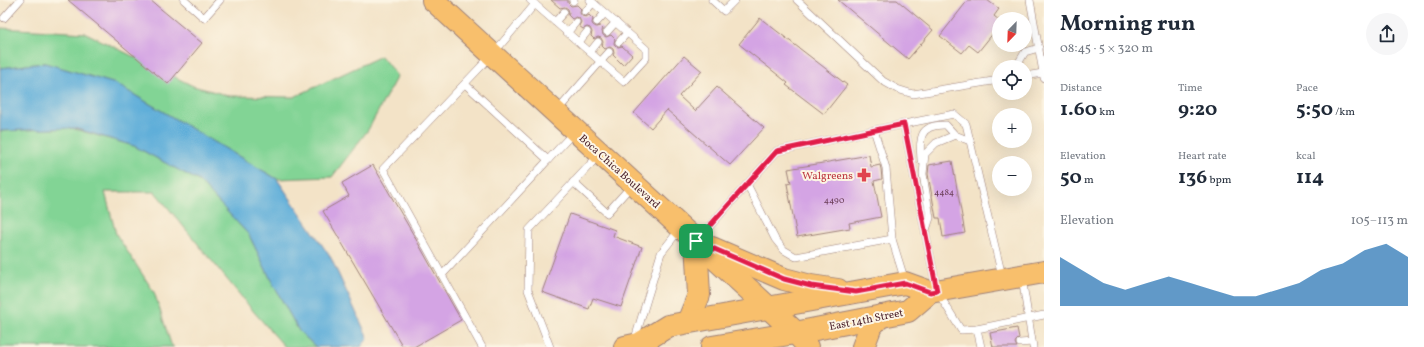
<!DOCTYPE html>
<html lang="en">
<head>
<meta charset="utf-8">
<style>
	body { margin:0; font-family:Vollkorn,serif; background:#f6f6f7; color:#1f2937; height:100vh; display:flex; flex-direction:column; font-size:15px; white-space:nowrap }
	* { box-sizing:border-box; margin:0 }
	p { font-size:13px; color:#747a83 }
	.icon { flex:none; width:22px; height:22px; fill:none; stroke:currentColor; stroke-width:2; stroke-linecap:round; stroke-linejoin:round }
	.map { position:relative; flex:1; overflow:hidden }
	.sheet { display:flex; flex-direction:column; background:#fff; width:380px }
	.sheet>* { flex:none }
	.needle { width:26px; rotate:203deg }
	.controls { position:absolute; left:992px; top:12px; display:grid; gap:8px }
	.controls a { display:grid; place-items:center; width:40px; height:40px; border-radius:50%; background:#fff; box-shadow:0 4px 16px #0002; font-size:20px }
	.pin { position:absolute; display:grid; place-items:center; width:34px; height:34px; color:#fff; margin:-17px; border-radius:8px; box-shadow:0 2px 6px #0006 }
	.round { display:grid; place-items:center; flex:none; width:42px; height:42px; border-radius:21px; background:#f6f6f7 }
	.overview { display:flex; align-items:center; justify-content:space-between; height:68px; padding:0 16px }
	h1 { font-size:22px; font-weight:700; line-height:30px }
	.figures { display:grid; grid-template-columns:repeat(3,1fr); gap:6px; height:68px; padding:4px 16px }
	.figures div { display:grid; align-content:center }
	.figures b { font-size:20px; font-weight:700 }
	.figures small { font-size:11px; font-weight:400 }
	.figures p { font-size:11px }
	.chart { height:112px; padding:8px 16px }
	.chart p { display:flex; justify-content:space-between }
	.chart svg { width:100%; height:72px; margin-top:4px; fill:#1f6fb2; opacity:.7 }
	main { display:flex; flex:1; min-height:0 }
	.map>svg:first-child { display:block }
	.green { fill:#82d495; stroke:#667a60 }
	.water { fill:#5faed9; stroke:#546682 }
	.building { fill:#d4a4e4 }
	.lines { fill:none; stroke-linecap:round; stroke-linejoin:round }
	.lane-casing { stroke:#9e8179; stroke-width:8 }
	.primary-casing { stroke:#9e8179; stroke-width:24 }
	.lane { stroke:#fff; stroke-width:7 }
	.primary { stroke:#f8bf6c; stroke-width:22 }
	.route-casing { stroke:#fff; stroke-width:8 }
	.route { stroke:#e11d48; stroke-width:5 }
	.labels { text-anchor:middle; stroke-width:4; stroke-linejoin:round; paint-order:stroke }
	.number-label { font-size:9px; fill:#6c4059 }
	.street-label { font-size:11px; fill:#4a1f2b; stroke:#fcf5e5 }
	.health-label { font-size:11px; fill:#be3a42; stroke:#fcf5e5; text-anchor:end }
</style>
</head>
<body>
<main>
<div class="map">
<svg width="1044" height="347" viewBox="0 0 1044 347">
	<rect width="100%" height="100%" fill="#fcf5e5"/>
	<filter id="ink" filterUnits="userSpaceOnUse"><feTurbulence type="fractalNoise" baseFrequency=".025" numOctaves="2"/><feDisplacementMap in="SourceGraphic" scale="8" xChannelSelector="R" yChannelSelector="G"/><feConvolveMatrix kernelMatrix="1 2 1 2 8 2 1 2 1" color-interpolation-filters="sRGB"/></filter>
	<filter id="wash" filterUnits="userSpaceOnUse"><feTurbulence type="fractalNoise" baseFrequency=".012" numOctaves="4" result="noise"/><feDisplacementMap in="SourceGraphic" scale="16" xChannelSelector="R" yChannelSelector="G"/><feGaussianBlur stdDeviation="0.9" result="paint"/><feColorMatrix in="noise" values="0 0 0 0 0 0 0 0 0 0 0 0 0 0 0 0 0 1.4 0 .05"/><feComposite in="paint" operator="in"/></filter>
	<g filter="url(#wash)">
		<rect width="100%" height="100%" fill="#f3e3c7"/>
		<g class="green">
			<polygon points="0,28 86,33 193,86 230,96 294,97 381,56 397,76 368,130 332,177 277,179 116,84 45,63 0,68"/>
			<polygon points="71,128 134,146 199,181 249,235 273,284 299,331 316,347 285,347 254,312 155,192 105,192 116,234 154,292 171,344 174,347 0,347 0,131"/>
		</g>
		<polygon class="water" points="45,63 116,84 277,179 331,258 368,338 361,347 316,347 299,331 273,284 249,235 199,181 134,146 74,128 0,131 0,68"/>
		<g id="blocks">
			<g class="building">
				<polygon points="68,0 150,0 202,43 168,84"/>
				<polygon points="551,0 568,0 568,3 571,6 577,5 581,9 580,13 582,16 586,17 589,15 593,19 592,23 593,25 596,27 600,26 603,29 602,31 603,35 606,37 611,35 615,39 614,43 615,45 618,47 622,46 632,55 623,65 613,55 614,53 613,49 610,47 605,49 602,46 603,42 601,38 598,37 594,39 591,36 592,32 590,28 587,27 583,29 579,26 581,22 579,18 576,17 572,19 568,15 569,13 568,9 565,7 560,8"/>
				<polygon points="838,0 897,0 933,30 908,59"/>
				<polygon points="968,0 987,0 999,9 994,16 999,20 999,26 978,52 969,45 962,53 940,36"/>
				<polygon points="760,18 847,85 824,114 786,85 788,83 739,44"/>
				<polygon points="684,56 702,71 679,96 695,111 717,87 764,128 730,165 667,110 651,128 634,113"/>
				<polygon points="869,155 871,167 880,165 881,169 882,179 874,181 881,217 849,223 850,228 797,237 787,184 791,183 788,169"/>
				<polygon points="952,161 965,233 943,237 940,218 936,218 928,174 929,165"/>
				<polygon points="373,165 413,234 461,320 414,347 403,347 323,211 349,196 342,183"/>
				<polygon points="570,214 615,230 613,236 642,247 621,307 593,298 589,309 542,292"/>
				<polygon points="1017,328 1019,338 1016,341 1015,343 1017,347 993,347 990,333"/>
			</g>
		</g>
	</g>
	<g filter="url(#ink)">
		<use href="#blocks" fill-opacity="0" stroke="#9e8179" stroke-width="1"/>
		<g class="lines">
			<g class="lane-casing">
				<g id="lane">
					<polyline points="184,0 204,18 220,0"/>
					<polyline points="530,0 624,82 646,58 646,49 590,0"/>
					<polyline points="712,0 724,11 735,0"/>
					<polyline points="797,0 883,81 897,89 913,94 999,80"/>
					<polyline points="1030,0 1044,78"/>
					<polyline points="573,1 574,0"/>
					<polyline points="585,12 593,3"/>
					<polyline points="4,18 20,0"/>
					<polyline points="555,22 564,12"/>
					<polyline points="597,22 605,13"/>
					<polyline points="568,32 576,22"/>
					<polyline points="607,32 616,22"/>
					<polyline points="579,42 587,32"/>
					<polyline points="619,42 627,33"/>
					<polyline points="590,52 598,42"/>
					<polyline points="1019,67 1019,62 1025,52 1039,48"/>
					<polyline points="1025,76 1043,73"/>
					<polyline points="465,84 548,160 574,132"/>
					<polyline points="557,111 609,52"/>
					<polyline points="874,130 886,168 892,239"/>
					<path d="M921 160C919 139 919 124 946 125L955 135"/>
					<polyline points="573,182 607,213 632,185"/>
					<polyline points="747,184 775,239 784,250 796,257 892,239 905,281"/>
					<polyline points="926,230 930,218 923,174 925,154 936,143 955,135 970,141"/>
					<polyline points="698,239 777,151 904,124"/>
					<polyline points="442,275 548,160"/>
					<polyline points="1022,278 1033,347"/>
					<polyline points="977,329 961,330 937,291 904,124 954,114 966,124 1002,276"/>
					<polyline points="634,342 661,253 680,229"/>
					<polyline points="1020,343 1032,342"/>
					<polyline points="482,347 383,169 492,55 535,4"/>
					<polyline points="550,347 528,290 529,230 599,155"/>
					<polyline points="981,347 977,329 1044,315"/>
				</g>
			</g>
			<g class="primary-casing">
				<g id="primary">
					<path d="M433 0 769 308C778 317 803 337 807 347"/>
					<polyline points="712,248 784,279 811,286 838,290"/>
					<polyline points="688,322 699,295 696,241"/>
					<polyline points="625,347 639,344 668,326 905,283 930,292 1044,272"/>
					<polyline points="712,347 795,333 908,311 930,292"/>
					<polyline points="863,347 871,326 881,316"/>
				</g>
			</g>
			<use href="#lane" class="lane"/>
			<use href="#primary" class="primary"/>
		</g>
	</g>
	<g class="lines" filter="url(#ink)">
		<g class="route-casing">
			<polygon id="route" points="904,124 937,291 930,292 905,283 856,292 811,286 784,279 696,241 777,151"/>
		</g>
		<use href="#route" class="route"/>
	</g>
	<defs>
		<g id="pharmacy-bare" transform="scale(1.08)"><path d="M-2-6h4v4h4v4h-4v4h-4v-4h-4v-4h4Z" fill="#e0444e" stroke="#fcf5e5" stroke-width="2.5" paint-order="stroke"/></g>
	</defs>
	<g fill-rule="evenodd">
		<use href="#pharmacy-bare" x="864" y="175"/>
	</g>
	<g class="labels">
		<g class="number-label">
			<text x="944" y="195">4484</text>
			<text x="834" y="203">4490</text>
		</g>
		<g class="street-label">
			<text transform="translate(620 171) rotate(42)" y="4">Boca Chica Boulevard</text>
			<text transform="translate(866 319) rotate(-11)" y="4">East 14th Street</text>
		</g>
		<g class="health-label">
			<text x="853" y="179">Walgreens</text>
		</g>
	</g>
</svg>
<div class="controls">
<a><svg class="needle" viewBox="-14 -14 28 28"><path d="M0-13l5 13h-10z" fill="#e53935"/><path d="M0 13l5-13h-10z" fill="#747a83"/></svg></a>
<a><svg class="icon" aria-label="locate" viewBox="0 0 24 24"><circle cx="12" cy="12" r="6"/><path d="M12 2v4M12 18v4M2 12h4M18 12h4"/></svg></a>
<a>+</a>
<a>−</a>
</div>
<div class="pin" style="left:696px;top:241px;background:#1e9e55"><svg class="icon" aria-label="arrive" viewBox="0 0 24 24"><path d="M6 21V4h12l-3 4 3 4H6"/></svg></div>
</div>
<section class="sheet">
<div class="overview"><div><h1>Morning run</h1><p>08:45 · 5 × 320 m</p></div><a class="round"><svg class="icon" aria-label="share" viewBox="0 0 24 24"><path d="M12 15V3M7 8l5-5 5 5M5 13v7h14v-7"/></svg></a></div>
<div class="figures">
<div><p>Distance</p><b>1.60<small> km</small></b></div>
<div><p>Time</p><b>9:20</b></div>
<div><p>Pace</p><b>5:50<small> /km</small></b></div>
</div>
<div class="figures">
<div><p>Elevation</p><b>50<small> m</small></b></div>
<div><p>Heart rate</p><b>136<small> bpm</small></b></div>
<div><p>kcal</p><b>114</b></div>
</div>
<div class="chart"><p><span>Elevation</span>105–113 m</p>
<svg viewBox="0 0 160 44" preserveAspectRatio="none"><path d="M0 44V14L10 22L20 30L30 34L40 30L50 26L60 30L70 34L80 38L90 38L100 34L110 30L120 22L130 18L140 10L150 6L160 14V44z"/></svg>
</div>
</section>
</main>
</body>
</html>
